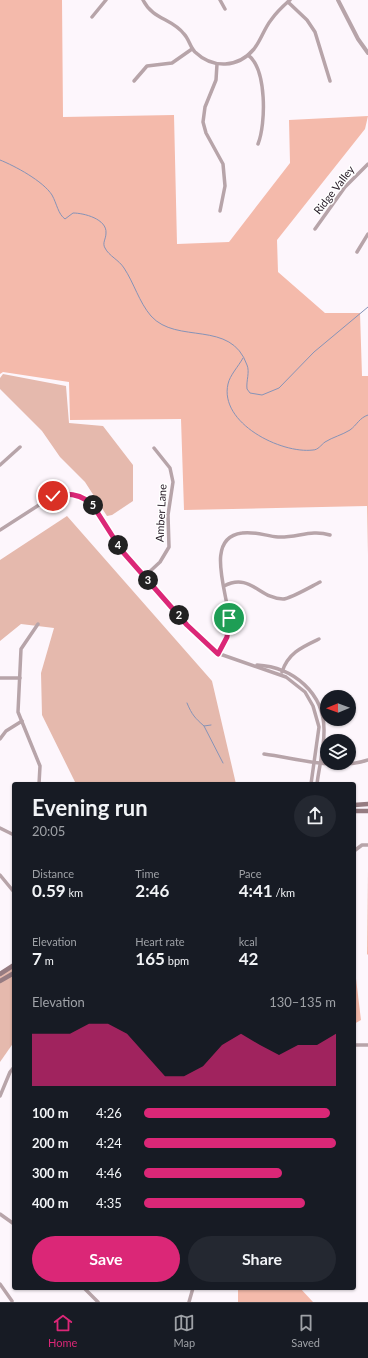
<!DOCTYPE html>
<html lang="en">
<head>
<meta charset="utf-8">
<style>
	body { margin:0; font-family:Lato,sans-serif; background:#242831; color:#f1f3f6; height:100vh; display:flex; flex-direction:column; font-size:15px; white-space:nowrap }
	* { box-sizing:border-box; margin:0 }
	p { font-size:13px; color:#9ea1a6 }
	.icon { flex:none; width:22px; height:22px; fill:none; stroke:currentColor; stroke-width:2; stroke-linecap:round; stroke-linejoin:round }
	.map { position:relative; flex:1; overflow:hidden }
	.drawer { position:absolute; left:12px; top:782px; width:344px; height:508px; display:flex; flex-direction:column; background:#171b24; border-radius:4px; box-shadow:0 1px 3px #0004 }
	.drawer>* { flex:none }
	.needle { width:26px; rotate:269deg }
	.buttons { position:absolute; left:320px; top:690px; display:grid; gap:8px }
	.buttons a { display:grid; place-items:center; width:36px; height:36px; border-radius:50%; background:#171b24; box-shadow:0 1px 3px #0004; font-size:20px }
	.pin { position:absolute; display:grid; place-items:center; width:34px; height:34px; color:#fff; margin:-17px; border:2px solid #fff; border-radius:50%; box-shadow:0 1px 4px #0007 }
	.km { position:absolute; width:20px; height:20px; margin:-10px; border-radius:50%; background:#222; color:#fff; font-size:11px; line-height:20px; text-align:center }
	.round { display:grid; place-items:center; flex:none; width:42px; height:42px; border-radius:21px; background:#242831 }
	.summary { display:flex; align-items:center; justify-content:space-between; height:68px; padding:0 20px }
	h1 { font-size:22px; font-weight:700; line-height:30px }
	.figures { display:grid; grid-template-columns:repeat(3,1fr); gap:6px; height:68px; padding:4px 20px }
	.figures div { display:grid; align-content:center }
	.figures b { font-size:17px; font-weight:700 }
	.figures small { font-size:11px; font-weight:400 }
	.figures p { font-size:11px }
	.chart { height:112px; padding:8px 20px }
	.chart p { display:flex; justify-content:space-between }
	.chart svg { width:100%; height:72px; margin-top:4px; fill:#db2777; opacity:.7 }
	.button { display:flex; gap:8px; margin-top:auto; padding:8px 20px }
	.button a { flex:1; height:46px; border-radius:24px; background:#db2777; color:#fff; font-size:16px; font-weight:700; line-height:46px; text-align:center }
	.button a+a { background:#242831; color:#f1f3f6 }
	ul { padding:0 20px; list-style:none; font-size:13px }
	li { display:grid; grid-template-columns:64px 48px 1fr; align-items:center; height:30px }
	li i { height:10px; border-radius:5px; background:#db2777 }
	.menu { display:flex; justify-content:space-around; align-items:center; height:56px; border-top:1px solid #363941; background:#171b24; font-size:11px; color:#9ea1a6 }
	.menu a { display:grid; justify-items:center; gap:2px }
	.menu .active { color:#db2777 }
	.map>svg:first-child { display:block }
	.green { fill:#e5b9ad }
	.forest { fill:#f4baab }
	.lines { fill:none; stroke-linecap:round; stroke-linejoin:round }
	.stream { stroke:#8693b7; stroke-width:1 }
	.minor { stroke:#b7a4a9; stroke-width:3.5 }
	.tertiary { stroke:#b7a4a9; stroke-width:4 }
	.secondary { stroke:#967c82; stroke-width:4.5 }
	.route-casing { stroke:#fff; stroke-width:8 }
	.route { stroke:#db2777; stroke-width:5 }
	.labels { text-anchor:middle; stroke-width:3; stroke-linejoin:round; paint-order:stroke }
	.street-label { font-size:11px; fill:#2a1f2a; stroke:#fff }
</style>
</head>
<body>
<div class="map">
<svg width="368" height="1302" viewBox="0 0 368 1302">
	<rect width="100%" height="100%" fill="#fdf6fc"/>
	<g class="green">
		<polygon points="3,374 66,386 69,423 103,426 133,465 133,501 112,515 107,516 85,482 60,457 42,431 0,389 0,378"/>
		<polygon points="67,516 212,681 236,784 76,784 42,715 41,673 54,628 21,624 0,641 0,560"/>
		<polygon points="14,964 14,1042 0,1062 0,972"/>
	</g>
	<g class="forest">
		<polygon points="0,0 62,0 63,117 174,115 177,244 229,242 290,163 289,120 368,116 365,129 277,240 278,272 325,313 360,313 362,376 368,376 368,555 367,506 184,510 181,419 70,420 69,382 3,372 0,374"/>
		<polygon points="367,870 368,954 367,955"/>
		<polygon points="354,962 361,1020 354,1024"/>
		<polygon points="238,1288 300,1288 313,1302 238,1302"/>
	</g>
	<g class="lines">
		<g class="stream">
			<path d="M0 160C15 166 43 181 52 195 57 204 58 214 65 219L73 213C84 213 107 219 106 233 106 239 102 243 105 248 109 256 119 260 124 268 134 283 139 302 151 316 177 345 231 319 247 365 250 372 246 381 247 389L250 393 262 395 279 388 314 352 368 307"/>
			<path d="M243 358C238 367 230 375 228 384 219 423 281 454 313 450 318 450 321 445 325 442 333 437 342 435 350 430 357 425 359 418 368 415"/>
			<path d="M187 703C192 715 195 718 204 726L211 725"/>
			<polyline points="204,726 223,763"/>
		</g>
		<g class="minor">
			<path d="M143 0C153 20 172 18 184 34 189 39 190 47 195 52 213 69 238 68 254 49 261 40 264 29 271 20 276 13 283 6 290 0"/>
			<polyline points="220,0 225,9"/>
			<polyline points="288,2 307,20 315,32 330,81"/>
			<polyline points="92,17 106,0"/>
			<path d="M248 55C267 69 266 124 258 144"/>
			<polyline points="217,64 216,80 205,107 203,122 206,133 223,164 225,186 220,211"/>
			<polyline points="134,81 147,66 172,63 192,49"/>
			<polyline points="315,229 345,187 368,164"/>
			<polyline points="357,252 368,234"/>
			<polyline points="0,465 20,447"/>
			<polyline points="0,530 53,496 68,494 87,500 96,509 122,551 187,625 217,653 286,677 305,692 313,706 319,727 311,784"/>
			<polyline points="145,576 160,562 169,547 168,515 173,482 170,468 154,448"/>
			<path d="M224 586C250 572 260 599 283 599 290 599 312 586 320 582"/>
			<polyline points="38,624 21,649 18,712 40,766 39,784"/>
			<path d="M218 654C224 643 229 634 229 622 230 598 202 538 242 533 255 531 266 536 278 537 297 538 311 529 330 535"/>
			<path d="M257 665C293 667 325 693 324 732 324 749 319 767 317 784"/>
			<path d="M282 672C288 653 302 647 319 639"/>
			<polyline points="0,678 20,678"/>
			<polyline points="0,739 6,731 22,721"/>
			<path d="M264 754C296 758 336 771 368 760"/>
			<polyline points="0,828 14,835"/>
			<polyline points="354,851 362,845 368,845"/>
			<polyline points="0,875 14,892"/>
			<polyline points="354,1045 368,1045"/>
			<polyline points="0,1096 10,1072 14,1067"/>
			<polyline points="0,1214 14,1224"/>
			<polyline points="0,1284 12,1301"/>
			<polyline points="84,1288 98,1302"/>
			<polyline points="189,1302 193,1288"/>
		</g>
		<polyline class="tertiary" points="338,0 358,39 368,53"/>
		<g class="secondary">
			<polyline points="354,805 368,804"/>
			<polyline points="354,811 368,811"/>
			<polyline points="0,974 14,965"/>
			<polyline points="0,981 14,973"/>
		</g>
	</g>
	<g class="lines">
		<g class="route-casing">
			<path id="route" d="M53 496C67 492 81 495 92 504L122 551 187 625 218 654 227 637 229 618"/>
		</g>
		<use href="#route" class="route"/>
	</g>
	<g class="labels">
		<g class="street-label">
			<text transform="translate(334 190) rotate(-52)" y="4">Ridge Valley</text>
			<text transform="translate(161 513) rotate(-87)" y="4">Amber Lane</text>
		</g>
	</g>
</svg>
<div class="buttons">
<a><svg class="needle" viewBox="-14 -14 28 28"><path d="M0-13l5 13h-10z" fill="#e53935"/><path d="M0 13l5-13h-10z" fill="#9ea1a6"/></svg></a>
<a><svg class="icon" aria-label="layers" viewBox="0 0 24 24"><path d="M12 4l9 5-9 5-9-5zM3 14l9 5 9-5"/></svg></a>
</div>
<div class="pin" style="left:229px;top:618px;background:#1e9e55"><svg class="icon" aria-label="arrive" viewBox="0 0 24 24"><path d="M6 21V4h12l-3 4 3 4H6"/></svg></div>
<div class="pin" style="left:53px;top:496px;background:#d93025"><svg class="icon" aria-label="check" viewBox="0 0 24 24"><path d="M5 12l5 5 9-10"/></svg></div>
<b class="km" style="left:179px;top:615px">2</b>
<b class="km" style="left:148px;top:580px">3</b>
<b class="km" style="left:118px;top:545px">4</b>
<b class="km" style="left:93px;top:505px">5</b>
<section class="drawer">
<div class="summary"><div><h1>Evening run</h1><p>20:05</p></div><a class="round"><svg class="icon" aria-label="share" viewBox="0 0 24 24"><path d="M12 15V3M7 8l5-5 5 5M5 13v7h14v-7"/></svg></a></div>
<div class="figures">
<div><p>Distance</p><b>0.59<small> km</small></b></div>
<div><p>Time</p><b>2:46</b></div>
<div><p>Pace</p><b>4:41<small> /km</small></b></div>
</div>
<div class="figures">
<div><p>Elevation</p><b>7<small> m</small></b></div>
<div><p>Heart rate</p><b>165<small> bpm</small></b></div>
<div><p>kcal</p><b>42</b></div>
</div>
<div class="chart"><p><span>Elevation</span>130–135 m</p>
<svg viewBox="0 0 160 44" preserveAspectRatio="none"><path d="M0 44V12L10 12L20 12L30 6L40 6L50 12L60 25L70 38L80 38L90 32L100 19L110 12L120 19L130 25L140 19L150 19L160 12V44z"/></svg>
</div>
<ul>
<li><b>100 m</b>4:26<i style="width:97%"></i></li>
<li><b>200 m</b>4:24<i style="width:100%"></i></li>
<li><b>300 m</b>4:46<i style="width:72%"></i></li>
<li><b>400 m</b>4:35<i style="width:84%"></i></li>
</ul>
<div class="button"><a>Save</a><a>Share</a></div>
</section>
</div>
<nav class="menu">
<a class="active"><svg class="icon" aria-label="home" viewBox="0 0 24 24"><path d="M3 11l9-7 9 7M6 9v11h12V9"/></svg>Home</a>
<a><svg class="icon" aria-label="map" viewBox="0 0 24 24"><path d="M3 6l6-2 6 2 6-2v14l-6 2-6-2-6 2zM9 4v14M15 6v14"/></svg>Map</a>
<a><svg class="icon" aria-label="saved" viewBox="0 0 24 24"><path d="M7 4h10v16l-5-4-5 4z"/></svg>Saved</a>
</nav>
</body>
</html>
